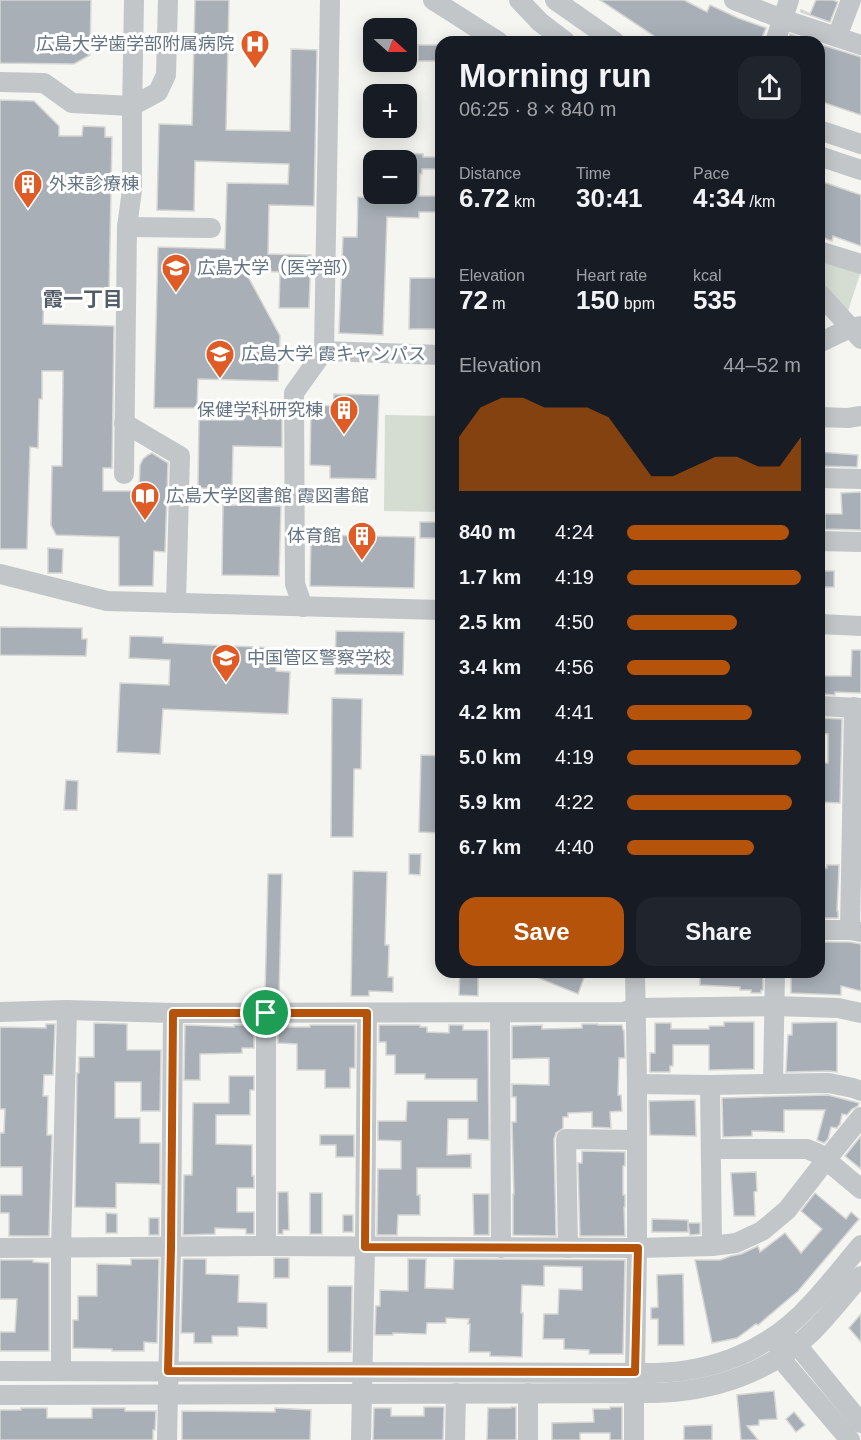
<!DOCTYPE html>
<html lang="en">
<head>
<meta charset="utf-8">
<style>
	body { margin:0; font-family:Arial,"Noto Sans JP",sans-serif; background:#20242c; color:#f1f3f6; height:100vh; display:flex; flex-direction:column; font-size:22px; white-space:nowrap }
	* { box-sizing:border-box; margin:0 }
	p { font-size:20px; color:#9ea1a6 }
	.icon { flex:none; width:33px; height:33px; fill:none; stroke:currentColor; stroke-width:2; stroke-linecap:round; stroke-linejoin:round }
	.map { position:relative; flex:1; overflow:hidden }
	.details { position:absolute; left:435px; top:36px; width:390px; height:942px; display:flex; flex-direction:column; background:#171b24; border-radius:18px; box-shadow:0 3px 15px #0003 }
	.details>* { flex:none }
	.needle { width:39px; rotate:111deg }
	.buttons { position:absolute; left:363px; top:18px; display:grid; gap:12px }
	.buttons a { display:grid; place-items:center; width:54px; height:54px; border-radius:12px; background:#171b24; box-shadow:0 3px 15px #0003; font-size:30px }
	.pin { position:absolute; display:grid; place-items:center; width:51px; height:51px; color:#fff; margin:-26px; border:3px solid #fff; border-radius:50%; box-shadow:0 2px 6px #0007 }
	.round { display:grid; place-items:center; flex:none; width:63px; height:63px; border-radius:18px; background:#20242c }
	.overview { display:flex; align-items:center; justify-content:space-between; height:102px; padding:0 24px }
	h1 { font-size:33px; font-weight:800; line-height:45px }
	.stats { display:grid; grid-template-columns:repeat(3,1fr); gap:9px; height:102px; padding:6px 24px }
	.stats div { display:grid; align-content:center }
	.stats b { font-size:26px; font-weight:800 }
	.stats small { font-size:16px; font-weight:400 }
	.stats p { font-size:16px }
	.chart { height:168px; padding:12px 24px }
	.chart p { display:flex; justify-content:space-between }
	.chart svg { width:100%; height:108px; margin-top:6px; fill:#b45309; opacity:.7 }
	.action { display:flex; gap:12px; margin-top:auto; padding:12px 24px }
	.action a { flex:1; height:69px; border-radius:18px; background:#b45309; color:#fff; font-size:24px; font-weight:800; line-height:69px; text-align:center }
	.action a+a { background:#20242c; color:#f1f3f6 }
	ul { padding:0 24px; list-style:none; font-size:20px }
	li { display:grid; grid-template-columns:96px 72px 1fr; align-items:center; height:45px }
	li i { height:15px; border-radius:8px; background:#b45309 }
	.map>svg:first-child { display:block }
	.green { fill:#d5dcd2 }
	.building { fill:#a8afb6; stroke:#d6d6d4; stroke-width:1.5 }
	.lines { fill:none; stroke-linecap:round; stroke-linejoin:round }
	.minor { stroke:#c2c6c9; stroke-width:20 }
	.route-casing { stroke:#fff; stroke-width:12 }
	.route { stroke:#b45309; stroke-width:8 }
	.labels { text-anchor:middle; stroke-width:6; stroke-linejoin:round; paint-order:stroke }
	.poi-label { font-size:18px; fill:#647382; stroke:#fff; text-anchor:start }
	.neighbourhood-label { font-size:20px; font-weight:bold; fill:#525d67; stroke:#fff }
</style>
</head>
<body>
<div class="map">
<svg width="861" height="1440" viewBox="0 0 861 1440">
	<rect width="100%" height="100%" fill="#f5f5f1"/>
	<g class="green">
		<polygon points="819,253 861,271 848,311 819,282"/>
		<polygon points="385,415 441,416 441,512 384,511"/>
	</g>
	<g class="building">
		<polygon points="0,0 91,0 90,55 74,64 0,63"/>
		<polygon points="195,0 229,0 226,130 290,131 291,49 317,50 314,206 269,205 268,254 311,255 309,308 279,308 280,272 245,271 280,336 278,381 198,379 197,408 154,408 158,247 225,249 227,183 288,184 289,164 195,161 194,211 157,210 159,124 192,125"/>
		<polygon points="600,0 684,0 707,12 710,5 738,18 766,28 760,42 664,42 654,37 654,36"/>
		<polygon points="816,0 833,0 838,2 830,22 801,12 801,10 810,14"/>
		<polygon points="790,34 813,42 788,42"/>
		<polygon points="819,44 861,57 861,115 819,101"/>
		<rect x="418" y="45" width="23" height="16"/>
		<polygon points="0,100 34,101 59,126 59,136 82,136 83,126 105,127 105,137 112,137 109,295 44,294 43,324 114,326 112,468 103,468 103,491 139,491 140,465 143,459 148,455 152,453 168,463 165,552 154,551 153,586 119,586 119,537 56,535 51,525 52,466 62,466 63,371 42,371 42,399 39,399 38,448 30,447 27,549 0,549"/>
		<polygon points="406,153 423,154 423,157 437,157 437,169 422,169 422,174 420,174 419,196 440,196 439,212 419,212 419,218 387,217 383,335 339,333 343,237 357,237 358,197 405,199 405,194 406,194"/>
		<polygon points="823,182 861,195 861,246 833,236 832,241 819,236 819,193"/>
		<polygon points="410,278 441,278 441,329 409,329"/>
		<polygon points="334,394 379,395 376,479 330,478 330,466 310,465 311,405 333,406"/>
		<polygon points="244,405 282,406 282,447 233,446 232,489 198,488 199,420 243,420"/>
		<polygon points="819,452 858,455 857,467 819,466"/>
		<polygon points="861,492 861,530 825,529 825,514 842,514 841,493"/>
		<polygon points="223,505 281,506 279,576 222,575"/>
		<rect x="420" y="522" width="21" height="16"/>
		<polygon points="311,535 415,537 414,588 310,586"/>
		<polygon points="48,548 63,549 62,573 48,573"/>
		<rect x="819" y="571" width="15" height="16"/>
		<polygon points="0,627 82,628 82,639 87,639 86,656 0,655"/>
		<polygon points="336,631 404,632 403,675 335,674"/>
		<polygon points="130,636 163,637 163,643 277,648 276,671 290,672 288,714 163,709 160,754 117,752 120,683 169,685 170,660 129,658"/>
		<polygon points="852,650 861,650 861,693 835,692 835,695 823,694 823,676 851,676"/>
		<polygon points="332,698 362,699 361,769 354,769 353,837 331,837"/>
		<polygon points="819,718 842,719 840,803 823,802 823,791 819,791 819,763 828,763 828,734 819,733"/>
		<polygon points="421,755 441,756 441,833 419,832"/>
		<polygon points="66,780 78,781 77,810 64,810"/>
		<polygon points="409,854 421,854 420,875 409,874"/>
		<polygon points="827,865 839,865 837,911 838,911 838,918 819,918 819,868 827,868"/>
		<polygon points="353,871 387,872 385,945 389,945 388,977 393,977 393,992 369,991 369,996 351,996"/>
		<polygon points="268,874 282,874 279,997 265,997"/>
		<polygon points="819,942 849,942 861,944 861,991 841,986 841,995 791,993 791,972 819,972"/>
		<polygon points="460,972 478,972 478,996 459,995"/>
		<polygon points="524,972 586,972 578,994"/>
		<polygon points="700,972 763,972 763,990 761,990 761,993 751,993 751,990 740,990 740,987 700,985"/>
		<polygon points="724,1022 754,1022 754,1069 709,1070 709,1045 673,1045 673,1066 670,1066 670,1072 650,1072 650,1053 655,1053 655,1023 671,1023 671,1029 709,1029 709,1026 724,1026"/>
		<polygon points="837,1022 837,1072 829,1071 786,1072 788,1035 792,1035 792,1023"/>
		<polygon points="94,1023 127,1024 127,1050 161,1050 160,1111 141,1111 141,1082 115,1082 115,1118 140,1118 140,1143 160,1143 160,1184 116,1183 116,1208 75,1207 77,1073 79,1073 79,1057 94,1057"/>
		<polygon points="46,1024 55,1024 53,1075 44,1075 43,1096 48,1096 47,1135 52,1135 49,1236 9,1236 9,1213 0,1213 0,1195 22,1195 22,1167 0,1167 0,1133 4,1133 5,1109 0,1109 0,1027 46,1028"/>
		<polygon points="582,1024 598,1024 598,1025 622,1025 623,1030 624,1030 625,1058 619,1058 618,1095 621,1095 622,1111 610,1112 611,1128 592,1127 592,1112 568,1113 568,1117 563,1117 563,1128 556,1133 554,1139 556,1236 513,1235 513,1194 514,1194 512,1122 516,1122 516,1097 512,1097 512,1084 549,1085 549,1058 512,1059 512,1026 542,1025 542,1029 582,1028"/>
		<polygon points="185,1025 234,1027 234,1025 254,1025 254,1048 242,1048 242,1053 200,1054 200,1080 184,1080"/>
		<polygon points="278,1025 288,1025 288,1027 310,1027 310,1025 355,1025 355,1068 350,1068 350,1088 325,1088 325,1070 297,1070 297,1044 278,1043"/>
		<polygon points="379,1025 420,1025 420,1027 427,1027 427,1032 449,1033 449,1025 463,1025 463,1030 488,1030 489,1140 468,1139 468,1119 448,1119 447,1155 471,1154 471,1168 417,1168 417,1195 420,1195 420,1215 398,1215 397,1235 377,1235 378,1169 401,1169 401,1141 378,1140 378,1121 406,1121 407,1101 477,1101 477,1079 425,1079 425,1074 395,1074 395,1055 386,1055 386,1042 379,1042"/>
		<polygon points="229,1076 254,1076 254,1090 250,1090 250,1115 216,1115 216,1144 252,1145 252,1176 254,1176 254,1188 237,1188 237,1212 254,1212 254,1234 246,1234 246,1229 215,1228 215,1234 183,1235 184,1175 192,1175 193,1103 229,1103"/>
		<polygon points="828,1095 859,1103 858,1106 852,1109 847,1115 842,1114 840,1124 837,1128 831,1127 828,1139 824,1143 817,1140 825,1110 784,1110 784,1132 752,1131 752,1136 723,1137 722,1098"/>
		<polygon points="695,1100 696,1136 650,1135 649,1101"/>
		<polygon points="320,1135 354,1135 354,1157 336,1157 336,1145 320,1145"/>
		<polygon points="861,1136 861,1169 845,1156"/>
		<polygon points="582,1151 625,1152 625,1166 623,1166 623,1195 625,1195 625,1207 624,1207 625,1236 580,1236 578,1163 582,1163"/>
		<polygon points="756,1172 757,1191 754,1192 755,1216 734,1216 731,1173"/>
		<polygon points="278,1192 288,1192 289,1230 283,1230 283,1234 278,1234"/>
		<rect x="310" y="1193" width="12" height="41"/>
		<polygon points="815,1193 846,1219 851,1212 859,1219 798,1291 758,1325 756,1324 737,1338 712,1343 695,1260 720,1260 731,1256 741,1254 758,1246 760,1252 785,1233 801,1253 822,1229 801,1211"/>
		<polygon points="473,1194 489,1194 489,1235 474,1235"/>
		<polygon points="106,1213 117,1214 117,1233 106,1233"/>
		<rect x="343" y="1215" width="10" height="17"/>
		<rect x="149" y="1218" width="10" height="17"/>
		<polygon points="652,1219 688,1220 688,1232 652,1232"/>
		<polygon points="688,1223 700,1223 700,1234 690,1235"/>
		<rect x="274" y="1258" width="15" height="20"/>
		<polygon points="131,1259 159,1259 157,1343 144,1342 144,1351 112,1351 112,1349 73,1348 73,1320 78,1320 78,1296 97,1296 97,1264 131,1265"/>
		<polygon points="183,1259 206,1259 206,1274 239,1275 238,1302 267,1303 267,1328 238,1327 238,1336 212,1336 212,1343 194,1343 194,1333 181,1333"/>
		<polygon points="408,1259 426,1259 425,1288 453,1289 454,1259 625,1260 623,1354 589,1354 589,1350 564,1349 564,1339 543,1339 544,1314 558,1314 559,1289 582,1290 582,1267 544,1266 544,1286 522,1285 521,1313 523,1313 522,1357 490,1356 490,1352 469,1352 470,1324 468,1324 469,1319 446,1318 446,1323 427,1323 426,1334 393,1333 393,1335 375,1335 376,1306 380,1306 380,1290 408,1291"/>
		<polygon points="0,1260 33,1260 33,1262 49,1263 49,1351 0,1351 0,1332 15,1332 17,1299 0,1299"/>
		<polygon points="683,1274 684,1345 658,1345 658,1319 651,1319 651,1308 658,1307 657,1275"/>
		<polygon points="328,1286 352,1286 351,1352 328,1352"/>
		<polygon points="861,1314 861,1342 849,1328"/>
		<polygon points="774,1391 777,1419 759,1420 759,1425 747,1426 758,1440 741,1440 737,1395"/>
		<polygon points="424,1407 444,1407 443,1440 373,1440 374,1408 391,1408 391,1416 424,1416"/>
		<polygon points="511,1407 516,1407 516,1440 487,1440 488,1408 511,1408"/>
		<polygon points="610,1407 622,1407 622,1440 610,1440 610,1433 580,1433 580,1440 552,1440 552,1423 594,1422 593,1409 610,1409"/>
		<polygon points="21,1408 47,1408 47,1418 92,1418 92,1408 125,1408 125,1411 156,1411 155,1430 153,1430 153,1440 0,1440 0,1410 21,1410"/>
		<polygon points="275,1408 311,1410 310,1440 182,1440 182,1411 275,1412"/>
		<polygon points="794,1412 805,1425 796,1432 786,1419"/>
		<polygon points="712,1425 712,1440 684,1440 684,1426"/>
	</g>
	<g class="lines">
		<g class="minor">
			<polyline points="433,0 499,42"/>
			<polyline points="519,0 540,22 566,42"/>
			<polyline points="555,0 615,42"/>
			<polyline points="734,0 782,19 861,45"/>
			<polyline points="837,37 851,0"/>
			<polyline points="775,42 789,0"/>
			<polyline points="0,82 44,83 72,103 132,106 158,92 166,75 168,0"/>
			<polyline points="819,130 861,144"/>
			<polyline points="819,156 861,170"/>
			<polyline points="127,227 211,228"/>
			<polyline points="819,251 861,264"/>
			<polyline points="819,293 861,339"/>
			<polyline points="819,343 850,328 861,326"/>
			<polyline points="324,351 441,355"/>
			<polyline points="819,417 848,418 861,416"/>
			<polyline points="124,423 180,456 176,603"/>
			<polyline points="124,474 127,227 132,190 132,113 134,0"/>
			<polyline points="819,478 861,479"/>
			<polyline points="819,541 861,542"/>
			<polyline points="0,574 107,601 441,610"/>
			<polyline points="303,607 295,584 294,393 324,351 330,0"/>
			<polyline points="819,624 861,626"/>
			<polyline points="819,706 861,708"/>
			<polyline points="819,930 850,930 861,932"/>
			<polyline points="850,930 854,707"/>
			<polyline points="0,1012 67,1010 173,1013 624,1012 635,1008 774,1006 838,1008 861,1013"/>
			<polyline points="266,1013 266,1246"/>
			<polyline points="500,1014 501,1248"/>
			<polyline points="773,1083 775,972"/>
			<polyline points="637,1084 710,1085 829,1083 853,1088 861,1091"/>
			<polyline points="710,1085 712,1246"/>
			<polyline points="711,1149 807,1149 819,1154 861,1189"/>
			<polyline points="0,1248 266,1246 637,1248 712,1246 736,1243 762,1231 787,1210 826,1160 861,1117"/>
			<polyline points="568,1248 566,1139 637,1140"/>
			<polyline points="785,1339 797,1345 861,1423"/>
			<polyline points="779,1343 781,1356 787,1366 850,1440"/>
			<path d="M0 1371 654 1373C714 1372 769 1350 810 1305 828 1286 844 1265 861 1245"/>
			<polyline points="61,1371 61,1248 67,1010"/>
			<polyline points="635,1372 637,1248 637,1084 635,972"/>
			<polyline points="528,1393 528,1440"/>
			<path d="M0 1395 653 1393C712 1392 770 1373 813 1331 830 1314 845 1294 861 1276"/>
			<polyline points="167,1440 171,1248 173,1013"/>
			<polyline points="361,1440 365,1247 367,1013"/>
			<polyline points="455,1440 456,1393"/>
			<polyline points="634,1440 634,1392"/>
		</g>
	</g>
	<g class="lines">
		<g class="route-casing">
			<polygon id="route" points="173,1013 367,1013 365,1247 638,1248 635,1372 168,1371 171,1248"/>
		</g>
		<use href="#route" class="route"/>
	</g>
	<defs>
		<g id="hospital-pin" transform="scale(1.5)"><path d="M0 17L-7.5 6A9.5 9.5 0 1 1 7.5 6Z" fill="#df5c27" stroke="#fff"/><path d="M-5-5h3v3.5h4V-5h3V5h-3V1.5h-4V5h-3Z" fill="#fff"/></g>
		<g id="building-pin" transform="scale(1.5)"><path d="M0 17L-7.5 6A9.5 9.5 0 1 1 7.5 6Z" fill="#df5c27" stroke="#fff"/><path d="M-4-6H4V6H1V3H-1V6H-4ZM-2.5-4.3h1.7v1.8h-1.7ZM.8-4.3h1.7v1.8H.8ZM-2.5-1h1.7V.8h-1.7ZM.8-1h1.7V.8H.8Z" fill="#fff"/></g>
		<g id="university-pin" transform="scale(1.5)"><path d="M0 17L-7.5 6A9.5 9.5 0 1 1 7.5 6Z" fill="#df5c27" stroke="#fff"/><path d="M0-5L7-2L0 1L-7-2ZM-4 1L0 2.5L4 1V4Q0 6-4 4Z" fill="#fff"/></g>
		<g id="library-pin" transform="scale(1.5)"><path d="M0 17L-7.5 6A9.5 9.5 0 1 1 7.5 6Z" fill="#df5c27" stroke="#fff"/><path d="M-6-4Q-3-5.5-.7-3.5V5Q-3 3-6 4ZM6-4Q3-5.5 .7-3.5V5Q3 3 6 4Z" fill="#fff"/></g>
		<g id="school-pin" transform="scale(1.5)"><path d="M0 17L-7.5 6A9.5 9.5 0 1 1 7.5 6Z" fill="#df5c27" stroke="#fff"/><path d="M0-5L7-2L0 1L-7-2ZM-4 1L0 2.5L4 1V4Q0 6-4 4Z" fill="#fff"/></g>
	</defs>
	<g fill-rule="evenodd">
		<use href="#hospital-pin" x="255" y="44"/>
		<use href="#building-pin" x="28" y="184"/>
		<use href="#university-pin" x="176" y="268"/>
		<use href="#university-pin" x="220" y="354"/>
		<use href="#building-pin" x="344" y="410"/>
		<use href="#library-pin" x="145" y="496"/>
		<use href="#building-pin" x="362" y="536"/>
		<use href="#school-pin" x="226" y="658"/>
	</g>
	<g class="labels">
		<g class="poi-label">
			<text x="234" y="50" text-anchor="end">広島大学歯学部附属病院</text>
			<text x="49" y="190">外来診療棟</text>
			<text x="197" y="274">広島大学（医学部）</text>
			<text x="241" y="360">広島大学 霞キャンパス</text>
			<text x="323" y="416" text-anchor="end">保健学科研究棟</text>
			<text x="166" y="502">広島大学図書館 霞図書館</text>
			<text x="341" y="542" text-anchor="end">体育館</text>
			<text x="247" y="664">中国管区警察学校</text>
		</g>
		<g class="neighbourhood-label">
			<text x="83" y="306">霞一丁目</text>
		</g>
	</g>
</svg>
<div class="buttons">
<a><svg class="needle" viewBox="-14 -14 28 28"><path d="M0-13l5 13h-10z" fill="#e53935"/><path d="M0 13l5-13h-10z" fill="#9ea1a6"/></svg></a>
<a>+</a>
<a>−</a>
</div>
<div class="pin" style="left:266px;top:1013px;background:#1e9e55"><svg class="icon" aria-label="arrive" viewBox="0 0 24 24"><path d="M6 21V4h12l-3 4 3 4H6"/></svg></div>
<section class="details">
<div class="overview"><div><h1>Morning run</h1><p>06:25 · 8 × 840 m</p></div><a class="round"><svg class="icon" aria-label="share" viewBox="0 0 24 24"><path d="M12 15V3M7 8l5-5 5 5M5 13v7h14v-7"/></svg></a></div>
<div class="stats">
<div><p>Distance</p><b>6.72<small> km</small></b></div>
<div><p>Time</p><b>30:41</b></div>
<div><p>Pace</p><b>4:34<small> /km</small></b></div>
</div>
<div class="stats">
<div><p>Elevation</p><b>72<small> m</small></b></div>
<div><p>Heart rate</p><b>150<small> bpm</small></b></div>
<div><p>kcal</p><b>535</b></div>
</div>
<div class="chart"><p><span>Elevation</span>44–52 m</p>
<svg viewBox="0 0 160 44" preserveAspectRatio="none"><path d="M0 44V22L10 10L20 6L30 6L40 10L50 10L60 10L70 14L80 26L90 38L100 38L110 34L120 30L130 30L140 34L150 34L160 22V44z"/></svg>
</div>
<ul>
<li><b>840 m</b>4:24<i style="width:93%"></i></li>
<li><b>1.7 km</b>4:19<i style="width:100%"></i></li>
<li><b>2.5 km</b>4:50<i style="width:63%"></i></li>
<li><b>3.4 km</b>4:56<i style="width:59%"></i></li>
<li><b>4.2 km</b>4:41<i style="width:72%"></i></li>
<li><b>5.0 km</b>4:19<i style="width:100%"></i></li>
<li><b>5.9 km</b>4:22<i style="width:95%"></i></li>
<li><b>6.7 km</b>4:40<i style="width:73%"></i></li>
</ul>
<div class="action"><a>Save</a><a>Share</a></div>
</section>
</div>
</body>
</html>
